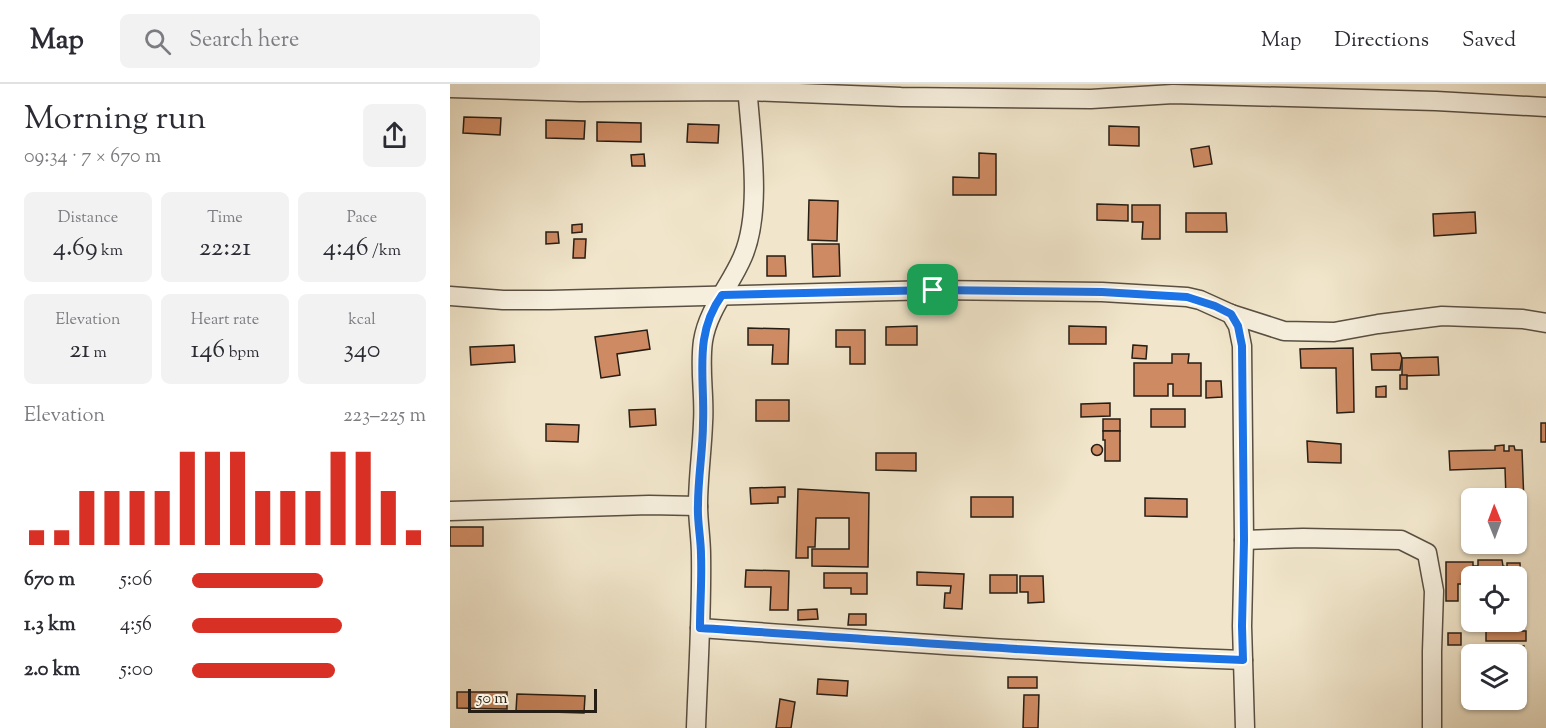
<!DOCTYPE html>
<html lang="en">
<head>
<meta charset="utf-8">
<style>
	body { margin:0; font-family:"Sorts Mill Goudy",serif; background:#f2f2f3; color:#2b2b33; height:100vh; display:flex; flex-direction:column; font-size:22px; white-space:nowrap }
	* { box-sizing:border-box; margin:0 }
	p { font-size:20px; color:#7c7c81 }
	.icon { flex:none; width:33px; height:33px; fill:none; stroke:currentColor; stroke-width:2; stroke-linecap:round; stroke-linejoin:round }
	.map { position:relative; flex:1; overflow:hidden }
	.side { display:flex; flex-direction:column; background:#fff; width:450px }
	.side>* { flex:none }
	.needle { width:39px; rotate:359deg }
	.controls { position:absolute; left:1011px; top:404px; display:grid; gap:12px }
	.controls a { display:grid; place-items:center; width:66px; height:66px; border-radius:9px; background:#fff; box-shadow:0 2px 4px #0004; font-size:30px }
	.scale { position:absolute; left:18px; bottom:15px; width:129px; box-sizing:border-box; padding-left:6px; border:3px solid #261d14; border-top:0; font-size:16px; line-height:21px; white-space:nowrap; color:#261d14; -webkit-text-stroke:4px #f6efdd; paint-order:stroke }
	.pin { position:absolute; display:grid; place-items:center; width:51px; height:51px; color:#fff; margin:-26px; border-radius:12px; box-shadow:0 3px 9px #0006 }
	.round { display:grid; place-items:center; flex:none; width:63px; height:63px; border-radius:9px; background:#f2f2f3 }
	.head { display:flex; align-items:center; justify-content:space-between; height:102px; padding:0 24px }
	h1 { font-size:33px; font-weight:600; line-height:45px }
	.metrics { display:grid; grid-template-columns:repeat(3,1fr); gap:9px; height:102px; padding:6px 24px }
	.metrics div { display:grid; align-content:center; border-radius:9px; background:#f2f2f3; text-align:center }
	.metrics b { font-size:26px; font-weight:600 }
	.metrics small { font-size:16px; font-weight:400 }
	.metrics p { font-size:16px }
	.chart { height:168px; padding:12px 24px }
	.chart p { display:flex; justify-content:space-between }
	.chart svg { width:100%; height:108px; margin-top:6px; stroke:#d93025; stroke-width:6 }
	ul { padding:0 24px; list-style:none; font-size:20px }
	li { display:grid; grid-template-columns:96px 72px 1fr; align-items:center; height:45px }
	li i { height:15px; border-radius:8px; background:#d93025 }
	header { display:flex; align-items:center; gap:36px; box-sizing:border-box; height:84px; padding:0 30px; background:#fff; border-bottom:2px solid #e1e1e2 }
	header strong { font-size:28px }
	nav { display:flex; gap:33px; margin-inline-start:auto; font-size:21px }
	.search { width:420px; height:54px; background:#f2f2f3; display:flex; align-items:center; gap:15px; box-sizing:border-box; padding:0 21px; border-radius:9px; color:#7c7c81; font-size:22px }
	main { display:flex; flex:1; min-height:0 }
	.map>svg:first-child { display:block }
	.building { fill:#ce8a62; stroke:#261d14; stroke-width:1.5 }
	.lines { fill:none; stroke-linecap:round; stroke-linejoin:round }
	.minor-casing { stroke:#594f42; stroke-width:21 }
	.minor { stroke:#f6efdd; stroke-width:18 }
	.route-casing { stroke:#fff; stroke-width:12 }
	.route { stroke:#1a73e8; stroke-width:8 }
</style>
</head>
<body>
<header>
<strong>Map</strong>
<div class="search"><svg class="icon" aria-label="search" viewBox="0 0 24 24"><circle cx="10" cy="10" r="6"/><path d="M15 15l6 6"/></svg>Search here</div>
<nav><a>Map</a><a>Directions</a><a>Saved</a></nav>
</header>
<main>
<section class="side">
<div class="head"><div><h1>Morning run</h1><p>09:34 · 7 × 670 m</p></div><a class="round"><svg class="icon" aria-label="share" viewBox="0 0 24 24"><path d="M12 15V3M7 8l5-5 5 5M5 13v7h14v-7"/></svg></a></div>
<div class="metrics">
<div><p>Distance</p><b>4.69<small> km</small></b></div>
<div><p>Time</p><b>22:21</b></div>
<div><p>Pace</p><b>4:46<small> /km</small></b></div>
</div>
<div class="metrics">
<div><p>Elevation</p><b>21<small> m</small></b></div>
<div><p>Heart rate</p><b>146<small> bpm</small></b></div>
<div><p>kcal</p><b>340</b></div>
</div>
<div class="chart"><p><span>Elevation</span>223–225 m</p>
<svg viewBox="0 0 160 44" preserveAspectRatio="none"><path d="M5 44V38M15 44V38M25 44V22M35 44V22M45 44V22M55 44V22M65 44V6M75 44V6M85 44V6M95 44V22M105 44V22M115 44V22M125 44V6M135 44V6M145 44V22M155 44V38"/></svg>
</div>
<ul>
<li><b>670 m</b>5:06<i style="width:56%"></i></li>
<li><b>1.3 km</b>4:56<i style="width:64%"></i></li>
<li><b>2.0 km</b>5:00<i style="width:61%"></i></li>
</ul>
</section>
<div class="map">
<svg width="1096" height="644" viewBox="0 0 1096 644">
	<rect width="100%" height="100%" fill="#f1e6cb"/>
	<filter id="stains"><feTurbulence type="fractalNoise" baseFrequency=".00333" numOctaves="4"/><feColorMatrix values="0 0 0 0 .2 0 0 0 0 .09 0 0 0 0 .02 0 0 0 .5 -.17"/></filter>
	<radialGradient id="worn" r=".72"><stop offset=".6" stop-color="#630" stop-opacity="0"/><stop offset="1" stop-color="#630" stop-opacity=".3"/></radialGradient>
	<g class="building">
		<polygon points="14,33 51,34 50,51 13,49"/>
		<polygon points="96,36 135,37 134,55 96,54"/>
		<polygon points="147,38 191,39 191,58 147,57"/>
		<polygon points="238,40 269,41 268,59 237,58"/>
		<polygon points="659,42 689,43 689,62 659,61"/>
		<polygon points="759,62 762,80 744,83 741,65"/>
		<polygon points="529,69 546,70 546,111 503,111 503,93 529,94"/>
		<polygon points="194,70 195,82 182,82 181,71"/>
		<polygon points="359,116 388,117 387,157 358,156"/>
		<polygon points="647,120 678,121 678,137 647,136"/>
		<polygon points="682,121 710,121 710,155 692,155 693,138 682,138"/>
		<polygon points="1025,128 1026,149 984,152 983,130"/>
		<polygon points="736,129 776,129 777,148 736,148"/>
		<polygon points="132,140 132,148 122,149 122,141"/>
		<polygon points="96,148 108,148 109,159 96,160"/>
		<polygon points="124,155 136,155 135,174 123,174"/>
		<polygon points="362,160 389,160 390,192 363,193"/>
		<polygon points="317,172 335,172 336,192 317,192"/>
		<polygon points="467,242 467,261 436,261 436,243"/>
		<polygon points="619,242 656,243 656,260 619,260"/>
		<polygon points="298,244 339,245 338,280 322,280 323,261 298,261"/>
		<polygon points="197,246 200,265 167,270 170,291 151,294 145,253"/>
		<polygon points="386,246 415,246 415,280 400,280 400,263 386,263"/>
		<polygon points="64,261 65,278 21,281 20,263"/>
		<polygon points="683,261 697,262 696,275 682,274"/>
		<polygon points="903,264 904,328 887,329 886,284 851,284 850,265"/>
		<polygon points="950,269 952,274 950,286 922,286 921,270"/>
		<polygon points="722,270 739,270 738,279 751,279 751,312 723,312 723,300 718,300 718,312 684,312 684,279 722,279"/>
		<polygon points="988,273 989,291 952,292 952,274"/>
		<rect x="950" y="291" width="7" height="14"/>
		<polygon points="756,297 771,297 772,313 756,314"/>
		<polygon points="936,302 936,313 926,313 926,303"/>
		<rect x="306" y="316" width="33" height="21"/>
		<polygon points="660,319 660,332 631,333 631,320"/>
		<polygon points="205,325 206,341 180,343 179,326"/>
		<rect x="701" y="325" width="34" height="18"/>
		<rect x="653" y="335" width="17" height="12"/>
		<rect x="1091" y="339" width="5" height="19"/>
		<polygon points="96,340 129,341 128,358 96,357"/>
		<polygon points="653,347 670,347 670,377 655,377 655,356 653,356"/>
		<polygon points="857,357 891,360 891,379 858,378"/>
		<circle cx="647" cy="366" r="5.5"/>
		<polygon points="1054,361 1054,367 1059,367 1059,362 1064,362 1065,366 1072,366 1074,419 1066,419 1066,414 1056,414 1055,384 1000,386 999,367 1045,366 1045,362"/>
		<polygon points="426,369 466,369 466,387 426,386"/>
		<polygon points="335,403 335,413 328,413 328,419 301,420 300,404"/>
		<polygon points="348,405 419,409 418,483 362,482 362,465 399,465 399,434 366,434 365,463 358,463 358,474 346,474"/>
		<rect x="521" y="413" width="42" height="20"/>
		<polygon points="695,414 737,415 737,433 695,432"/>
		<rect x="0" y="443" width="33" height="19"/>
		<polygon points="1028,476 1052,476 1053,482 1057,483 1057,479 1070,479 1071,507 1066,507 1066,492 1022,492 1022,500 1008,500 1008,517 996,517 996,478 1023,478 1023,482 1028,482"/>
		<polygon points="296,486 339,487 338,526 320,526 321,503 295,503"/>
		<polygon points="467,488 514,490 512,525 494,524 495,509 500,509 501,502 467,501"/>
		<polygon points="374,489 417,489 417,510 401,510 401,504 374,504"/>
		<rect x="540" y="491" width="27" height="18"/>
		<polygon points="570,492 593,492 594,518 578,519 578,508 570,508"/>
		<polygon points="1066,511 1071,511 1072,547 1076,547 1076,557 1036,557 1036,537 1066,537"/>
		<polygon points="367,525 368,535 348,536 348,526"/>
		<polygon points="399,530 416,530 416,541 398,541"/>
		<rect x="998" y="549" width="13" height="12"/>
		<polygon points="1053,561 1074,562 1073,575 1066,575 1066,570 1052,570"/>
		<rect x="558" y="593" width="29" height="11"/>
		<polygon points="1066,593 1074,593 1073,603 1066,602"/>
		<polygon points="368,595 398,597 397,612 367,610"/>
		<polygon points="7,608 57,608 57,625 7,624"/>
		<polygon points="67,610 135,612 134,629 66,627"/>
		<polygon points="574,611 589,611 588,644 573,644"/>
		<polygon points="330,615 345,618 341,644 326,644"/>
	</g>
	<g class="lines">
		<g class="minor-casing">
			<g id="minor">
				<polyline points="0,4 130,8 298,7 451,13 641,15 723,10 986,17 1096,23"/>
				<polyline points="0,212 53,216 100,216 483,206 652,208 737,213 750,216 781,230 834,247 884,248 928,240 992,232 1073,235 1096,239"/>
				<polyline points="781,230 788,242 792,262 794,456 792,542 795,644"/>
				<polyline points="0,427 199,421 248,422"/>
				<polyline points="794,456 853,454 951,456 977,469 984,507 982,567 982,644"/>
				<path d="M250 544C431 557 612 570 793 576"/>
				<path d="M246 644C248 586 252 529 251 471 251 454 248 438 248 421 248 394 252 367 253 339 255 312 249 285 253 257 258 225 281 201 293 172 313 125 300 50 297 0"/>
			</g>
		</g>
		<use href="#minor" class="minor"/>
	</g>
	<g class="lines">
		<g class="route-casing">
			<path id="route" d="M483 206 652 208 737 213 765 222 781 230 788 242 792 262 794 456 792 542 793 576C612 570 431 556 250 544 250 519 252 495 251 471 251 454 247 437 248 421 248 393 253 366 253 339 255 293 243 251 272 211Z"/>
		</g>
		<use href="#route" class="route"/>
	</g>
	<rect width="100%" height="100%" filter="url(#stains)"/>
	<rect width="100%" height="100%" fill="url(#worn)"/>
</svg>
<div class="controls">
<a><svg class="needle" viewBox="-14 -14 28 28"><path d="M0-13l5 13h-10z" fill="#e53935"/><path d="M0 13l5-13h-10z" fill="#7c7c81"/></svg></a>
<a><svg class="icon" aria-label="locate" viewBox="0 0 24 24"><circle cx="12" cy="12" r="6"/><path d="M12 2v4M12 18v4M2 12h4M18 12h4"/></svg></a>
<a><svg class="icon" aria-label="layers" viewBox="0 0 24 24"><path d="M12 4l9 5-9 5-9-5zM3 14l9 5 9-5"/></svg></a>
</div>
<div class="scale">50 m</div>
<div class="pin" style="left:483px;top:206px;background:#1e9e55"><svg class="icon" aria-label="arrive" viewBox="0 0 24 24"><path d="M6 21V4h12l-3 4 3 4H6"/></svg></div>
</div>
</main>
</body>
</html>
